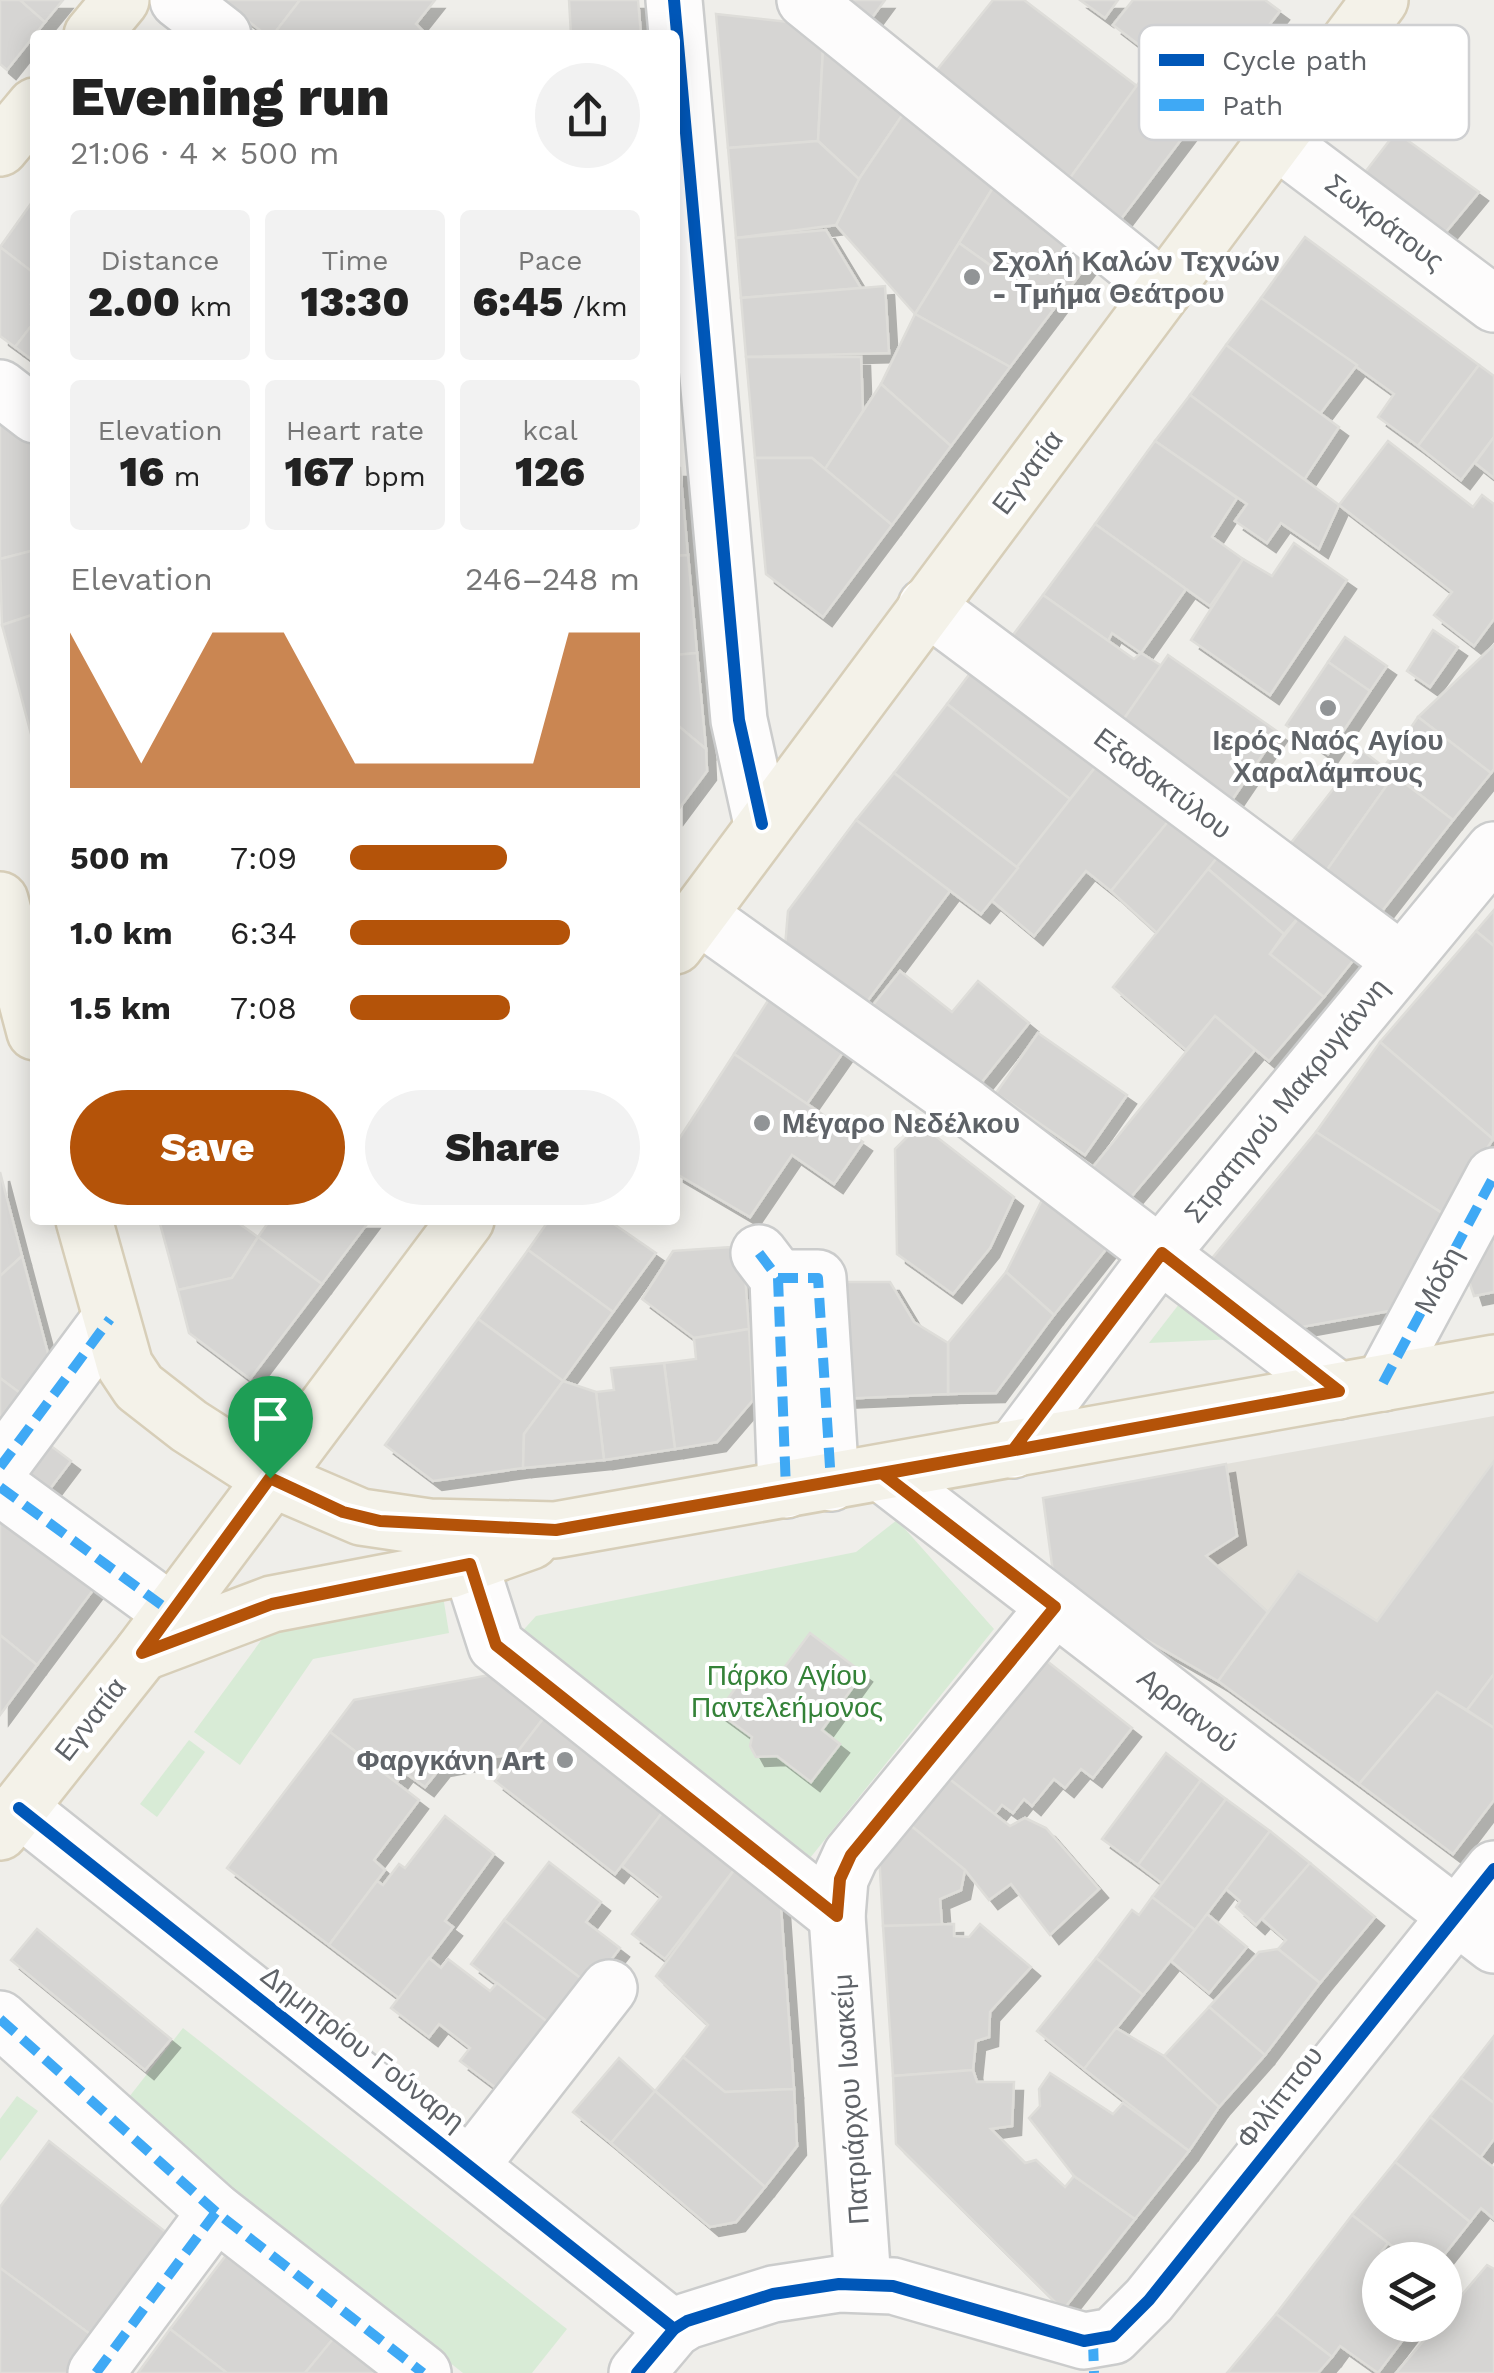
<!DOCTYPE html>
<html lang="en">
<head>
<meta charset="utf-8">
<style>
	body { margin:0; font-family:"Work Sans",sans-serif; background:#f2f2f2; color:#222; height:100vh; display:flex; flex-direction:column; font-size:38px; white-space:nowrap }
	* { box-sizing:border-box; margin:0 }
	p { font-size:32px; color:#767676 }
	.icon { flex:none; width:55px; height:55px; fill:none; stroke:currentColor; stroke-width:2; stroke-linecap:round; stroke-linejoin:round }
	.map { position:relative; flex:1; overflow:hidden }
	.panel { position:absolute; left:30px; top:30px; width:650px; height:1195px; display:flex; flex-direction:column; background:#fff; border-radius:10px; box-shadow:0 5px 25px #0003 }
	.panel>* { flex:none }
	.fabs { position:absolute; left:1362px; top:2242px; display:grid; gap:20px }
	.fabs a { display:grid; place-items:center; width:100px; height:100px; border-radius:50%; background:#fff; box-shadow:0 5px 25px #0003; font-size:50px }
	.pin { position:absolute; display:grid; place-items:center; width:85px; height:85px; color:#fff; margin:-102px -42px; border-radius:50% 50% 50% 0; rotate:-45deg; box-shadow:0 0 10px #0007 }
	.pin .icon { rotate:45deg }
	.round { display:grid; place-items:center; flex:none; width:105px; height:105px; border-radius:52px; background:#f2f2f2 }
	.overview { display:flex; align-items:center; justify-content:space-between; height:170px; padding:0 40px }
	h1 { font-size:55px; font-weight:800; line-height:75px }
	.stats { display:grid; grid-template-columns:repeat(3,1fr); gap:15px; height:170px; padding:10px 40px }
	.stats div { display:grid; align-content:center; border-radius:10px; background:#f2f2f2; text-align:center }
	.stats b { font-size:42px; font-weight:800 }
	.stats small { font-size:28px; font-weight:400 }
	.stats p { font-size:28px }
	.chart { height:280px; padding:20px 40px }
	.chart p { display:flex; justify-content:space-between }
	.chart svg { width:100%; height:180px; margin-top:10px; fill:#b45309; opacity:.7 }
	.cta { display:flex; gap:20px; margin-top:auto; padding:20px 40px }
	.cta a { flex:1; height:115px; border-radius:60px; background:#b45309; color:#fff; font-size:40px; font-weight:800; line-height:115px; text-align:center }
	.cta a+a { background:#f2f2f2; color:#222 }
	ul { padding:0 40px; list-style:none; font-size:32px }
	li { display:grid; grid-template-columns:160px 120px 1fr; align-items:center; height:75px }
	li i { height:25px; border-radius:12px; background:#b45309 }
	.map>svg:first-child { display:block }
	.education { fill:#e2e0da }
	.green { fill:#d8ebd6 }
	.building { fill:#d6d5d3; stroke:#deddd9; stroke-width:2.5; filter:url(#shadow) }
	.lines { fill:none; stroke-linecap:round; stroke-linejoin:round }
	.minor-casing { stroke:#cbcccc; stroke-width:60 }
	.major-casing { stroke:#d7ceb8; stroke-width:60 }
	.minor { stroke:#fdfcfc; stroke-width:55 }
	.major { stroke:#f4f2e9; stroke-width:55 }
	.quiet { stroke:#3fa9f5; stroke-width:10; stroke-dasharray:20 10; stroke-linecap:butt }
	.cycleway-casing { stroke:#fff; stroke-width:19 }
	.cycleway { stroke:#0057b8; stroke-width:12 }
	.route-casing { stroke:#fff; stroke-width:20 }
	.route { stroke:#b45309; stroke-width:12 }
	.poi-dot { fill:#919496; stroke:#fff; stroke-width:4 }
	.labels { text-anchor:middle; stroke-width:8; stroke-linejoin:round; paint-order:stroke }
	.street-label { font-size:28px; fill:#5f6368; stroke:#fff }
	.poi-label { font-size:28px; font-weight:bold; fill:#5f6368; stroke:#fff; text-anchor:start }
	.park-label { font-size:28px; fill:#348238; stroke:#fff }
	.key { fill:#fff; stroke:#cfd0d2; stroke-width:2.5 }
	.key-label { font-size:28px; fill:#5f6368 }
</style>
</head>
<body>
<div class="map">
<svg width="1494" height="2373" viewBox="0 0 1494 2373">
	<defs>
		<filter id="shadow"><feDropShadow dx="9" dy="9" stdDeviation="0" flood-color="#0004"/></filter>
	</defs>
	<rect width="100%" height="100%" fill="#efeeea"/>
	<polygon class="education" points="1494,1416 1494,1674 1467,1710 1436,1692 1359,1784 1218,1681 1268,1612 1206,1556 1237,1536 1226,1464"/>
	<g class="green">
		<polygon points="1193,1286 1257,1338 1149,1343"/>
		<polygon points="897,1520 994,1629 806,1863 518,1636 536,1616 856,1552"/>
		<polygon points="442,1590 449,1633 313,1659 240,1765 194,1732 279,1616"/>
		<polygon points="189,1740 205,1752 157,1817 140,1804"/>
		<polygon points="183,2028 567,2329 532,2373 463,2373 122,2106"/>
		<polygon points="17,2096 38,2111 0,2161 0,2119"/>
	</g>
	<g class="building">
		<polygon points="0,0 20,0 45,22 7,70 0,64"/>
		<polygon points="20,0 63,0 45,22"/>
		<polygon points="222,0 300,0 273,35 266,35"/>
		<polygon points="300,0 435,0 416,24 427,35 273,35"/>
		<polygon points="569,0 638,0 641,35 571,35"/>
		<polygon points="848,0 885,0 871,19"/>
		<polygon points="993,0 1024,0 1137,86 1070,178 936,71"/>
		<polygon points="1080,0 1118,0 1105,18"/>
		<polygon points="1133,0 1265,0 1280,11 1211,100 1113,25"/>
		<polygon points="716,14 789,22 823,49 818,141 728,148"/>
		<polygon points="823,49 903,114 859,179 818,141"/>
		<polygon points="1156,59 1211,100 1121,219 1070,178"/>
		<polygon points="903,114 994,186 915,314 836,225 859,179"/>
		<polygon points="1396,132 1479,192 1435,245 1356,184"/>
		<polygon points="818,141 859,179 836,225 736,238 728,148"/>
		<polygon points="994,186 1089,262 1053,310 959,243"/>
		<polygon points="35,198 35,274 0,247"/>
		<polygon points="826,230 861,288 741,298 736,238"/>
		<polygon points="1305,237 1479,365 1418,446 1378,417 1394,394 1261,298"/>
		<polygon points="959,243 1053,310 1010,367 915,314"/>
		<polygon points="0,247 35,274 35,298 31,304 35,307 35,321 15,347 0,336"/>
		<polygon points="885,286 889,353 746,357 741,298"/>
		<polygon points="1261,298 1357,365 1320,414 1226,345"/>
		<polygon points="915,314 1010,367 951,446 881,384"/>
		<polygon points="35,321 35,362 15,347"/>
		<polygon points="1226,345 1339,427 1304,480 1190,395"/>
		<polygon points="746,357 861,357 863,411 825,469 812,458 755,458"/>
		<polygon points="1479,365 1494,376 1494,437 1461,480 1418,446"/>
		<polygon points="881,384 951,446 892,525 825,469"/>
		<polygon points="1190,395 1339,505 1319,549 1281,523 1267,543 1235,521 1247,504 1155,441"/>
		<polygon points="0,415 35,442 35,550 0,559"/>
		<polygon points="1494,437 1494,478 1475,463"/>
		<polygon points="1155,441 1237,498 1212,537 1243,559 1210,606 1095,524"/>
		<polygon points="1388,441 1473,507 1482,495 1494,504 1494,619 1474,646 1434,615 1452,592 1339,505"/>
		<polygon points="755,458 812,458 892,525 823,617 766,574"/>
		<polygon points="675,468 680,468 688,555 675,556"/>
		<polygon points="1095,524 1186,589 1141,653 1112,633 1108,641 1043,595"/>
		<polygon points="1294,543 1347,580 1270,695 1191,640 1243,559 1272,576"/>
		<polygon points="35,550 35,614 2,625 0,559"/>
		<polygon points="688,555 697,653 675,655 675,556"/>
		<polygon points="1043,595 1134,659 1141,653 1162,666 1121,723 1007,643"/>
		<polygon points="35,614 35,749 2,625"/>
		<polygon points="1433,630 1458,647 1430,687 1407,671"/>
		<polygon points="1345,637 1387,666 1370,691 1328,662"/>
		<polygon points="1494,645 1494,769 1491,773 1418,717"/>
		<polygon points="697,653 706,749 675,723 675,655"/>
		<polygon points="1168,655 1278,732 1232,800 1121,723"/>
		<polygon points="983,656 1108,751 1070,799 947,704"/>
		<polygon points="1328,662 1370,691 1328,754 1286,725"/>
		<polygon points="947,704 1070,799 1018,868 894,773"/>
		<polygon points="1418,717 1491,773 1453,820 1384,767"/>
		<polygon points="675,723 706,749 707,771 675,814"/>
		<polygon points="1108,751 1180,807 1111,891 1086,871 1034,936 991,900"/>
		<polygon points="1363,751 1394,775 1324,874 1287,848"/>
		<polygon points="894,773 1018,868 981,914 856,820"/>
		<polygon points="1394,775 1453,820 1379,915 1324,874"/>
		<polygon points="1180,807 1228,844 1157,933 1111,891"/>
		<polygon points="856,820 950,891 857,1015 784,959 788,911"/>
		<polygon points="1228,844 1309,905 1284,934 1208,869"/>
		<polygon points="1208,869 1284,934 1270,954 1324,997 1269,1061 1215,1016 1186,1050 1113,987"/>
		<polygon points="1309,905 1363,948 1324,997 1270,954"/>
		<polygon points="1494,910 1494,946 1476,931"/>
		<polygon points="1476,931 1494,946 1493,1139 1380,1042"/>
		<polygon points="900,971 952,1012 978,981 1029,1023 973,1093 869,1010"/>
		<polygon points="769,999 844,1051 807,1104 734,1054"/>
		<polygon points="1215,1016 1255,1050 1121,1209 1084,1178"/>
		<polygon points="1038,1033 1127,1095 1085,1155 996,1093"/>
		<polygon points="1380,1042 1493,1139 1445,1215 1316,1132"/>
		<polygon points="734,1054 863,1142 834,1184 792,1155 750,1217 675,1173 675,1145"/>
		<polygon points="920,1124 1014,1197 990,1248 953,1294 897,1254 895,1149"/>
		<polygon points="1316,1132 1445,1215 1389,1311 1291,1329 1204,1268"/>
		<polygon points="0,1172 22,1256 0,1276"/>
		<polygon points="1044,1196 1107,1248 1054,1315 1006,1272"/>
		<polygon points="159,1220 234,1220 258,1237 232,1278 178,1290"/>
		<polygon points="270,1220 370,1220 322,1284 258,1237"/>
		<polygon points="549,1220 608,1220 656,1253 613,1312 528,1250"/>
		<polygon points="1494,1226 1494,1292 1474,1296 1466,1272"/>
		<polygon points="258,1237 322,1284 250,1379 189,1333 178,1290 232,1278"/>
		<polygon points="731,1247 744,1261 749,1329 694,1338 642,1299 673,1251"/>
		<polygon points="528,1250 613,1312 563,1381 478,1319"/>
		<polygon points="22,1256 53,1372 36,1405 0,1378 0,1276"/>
		<polygon points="1006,1272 1054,1315 996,1393 948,1394 948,1343"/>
		<polygon points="832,1282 890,1282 914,1322 948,1343 948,1394 838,1399"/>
		<polygon points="478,1319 563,1381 524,1434 523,1468 433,1481 385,1445"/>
		<polygon points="749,1329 753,1400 717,1442 675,1449 664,1363 696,1359 694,1338"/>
		<polygon points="664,1363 675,1449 604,1460 596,1392 614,1390 611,1368"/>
		<polygon points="0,1378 36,1405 0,1451"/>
		<polygon points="563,1381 596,1392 604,1460 523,1468 524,1434"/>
		<polygon points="43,1440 71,1461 40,1502 12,1481"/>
		<polygon points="1494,1461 1494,1674 1467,1710 1437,1692 1359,1784 1218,1681 1298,1571 1377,1621"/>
		<polygon points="1226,1464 1237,1536 1206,1556 1268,1612 1218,1681 1055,1587 1043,1498"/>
		<polygon points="0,1497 105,1574 37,1665 0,1635"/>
		<polygon points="810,1633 863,1673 822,1730 840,1744 811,1782 777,1756 756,1757 750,1746 752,1737 718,1712 750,1668 772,1684"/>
		<polygon points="0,1635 37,1665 0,1715"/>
		<polygon points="1038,1654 1132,1728 1093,1778 1081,1769 1065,1788 1054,1779 1032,1806 1024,1799 1013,1813 1002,1805 994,1815 943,1774"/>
		<polygon points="500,1673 549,1711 517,1753 441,1767 425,1787 404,1772 396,1783 330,1732 354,1700"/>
		<polygon points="1494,1674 1494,1728 1467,1710"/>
		<polygon points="1437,1692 1494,1728 1494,1800 1453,1854 1359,1784"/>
		<polygon points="549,1711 668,1805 615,1874 495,1781"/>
		<polygon points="330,1732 419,1800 374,1860 385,1870 329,1945 227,1868"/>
		<polygon points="1166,1753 1201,1780 1138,1865 1102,1839"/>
		<polygon points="943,1774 1010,1826 1025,1818 1046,1828 1099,1889 1050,1935 1011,1884 989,1900 965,1870 904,1820"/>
		<polygon points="1201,1780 1226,1799 1163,1884 1138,1865"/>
		<polygon points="1226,1799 1270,1831 1195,1930 1152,1897"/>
		<polygon points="668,1805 740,1862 665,1959 632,1934 661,1897 622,1866"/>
		<polygon points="445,1816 494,1854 445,1921 453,1927 399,1998 329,1945 377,1881 383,1885 399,1864 405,1868"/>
		<polygon points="904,1820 965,1870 961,1890 940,1899 942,1925 883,1926 879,1852"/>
		<polygon points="1270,1831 1310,1863 1256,1925 1236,1907 1240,1901 1226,1889"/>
		<polygon points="549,1862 601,1902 586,1922 620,1948 591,1986 504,1920"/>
		<polygon points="740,1862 780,1894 794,2089 725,2092 683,2057 708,2025 656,1976"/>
		<polygon points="1310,1863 1375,1917 1320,1983 1278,1949 1286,1940 1262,1919"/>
		<polygon points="1152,1897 1195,1930 1143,1995 1096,1958 1132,1910 1139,1915"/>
		<polygon points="1207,1914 1247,1947 1209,1993 1171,1961"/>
		<polygon points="504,1920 591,1986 558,2030 471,1964"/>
		<polygon points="954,1924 954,1936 969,1937 980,1924 1031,1967 990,2012 989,2037 976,2041 973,2070 893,2076 883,1926"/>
		<polygon points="37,1929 171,2039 145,2070 11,1960"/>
		<polygon points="1278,1949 1320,1983 1265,2055 1209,2007 1259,1952"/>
		<polygon points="429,1958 441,1968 448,1959 490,1991 497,1983 558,2030 508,2097 460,2061 470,2048 439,2024 429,2037 391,2008"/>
		<polygon points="1096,1958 1143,1995 1084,2069 1037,2031"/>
		<polygon points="1209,2007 1265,2055 1219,2107 1164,2056"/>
		<polygon points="1116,2028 1164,2056 1219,2107 1189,2151 1084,2069"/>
		<polygon points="1494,2036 1494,2103 1461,2078"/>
		<polygon points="683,2057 725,2092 794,2089 797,2146 765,2187 655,2091"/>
		<polygon points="619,2058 655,2091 611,2143 573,2112"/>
		<polygon points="973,2070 977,2082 1014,2082 1012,2126 991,2129 1025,2163 1036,2160 1065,2187 1074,2176 1135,2219 1063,2310 896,2144 893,2076"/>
		<polygon points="1050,2073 1113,2114 1123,2103 1189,2151 1135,2219 1074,2176 1029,2118 1040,2106 1039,2089"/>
		<polygon points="1461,2078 1494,2103 1494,2139 1480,2158 1430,2117"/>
		<polygon points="655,2091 765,2187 736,2222 710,2227 611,2143"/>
		<polygon points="1430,2117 1494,2168 1494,2219 1481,2208 1470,2222 1395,2162"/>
		<polygon points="49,2141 181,2244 105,2345 0,2268 0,2207"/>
		<polygon points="1395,2162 1470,2222 1440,2260 1410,2260 1352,2215"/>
		<polygon points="1352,2215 1388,2243 1381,2252 1392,2260 1380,2260 1380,2325 1414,2325 1378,2373 1340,2346 1332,2357 1276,2314"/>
		<polygon points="230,2250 337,2334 305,2373 227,2373 170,2329"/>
		<polygon points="1487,2265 1494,2269 1494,2373 1396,2373 1437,2325 1445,2325 1445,2315"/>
		<polygon points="0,2268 105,2345 85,2373 0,2373"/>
		<polygon points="1276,2314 1332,2357 1318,2373 1227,2373"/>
		<polygon points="170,2329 227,2373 138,2373"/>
		<polygon points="337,2334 387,2373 305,2373"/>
	</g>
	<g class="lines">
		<g class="minor-casing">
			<g id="minor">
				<polyline points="178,0 223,35"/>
				<polyline points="674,0 739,720 762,824"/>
				<polyline points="805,0 1164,290"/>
				<polyline points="1276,140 1494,304"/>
				<polyline points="0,388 35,415"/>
				<polyline points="926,606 1400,960"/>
				<polyline points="698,915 967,1107 1339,1391"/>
				<polyline points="759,1253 778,1278 786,1490"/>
				<polyline points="778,1278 818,1278 831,1483"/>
				<polyline points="1383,1383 1494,1176"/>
				<polyline points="1013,1450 1161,1253 1494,850"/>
				<polyline points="0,1467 110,1319"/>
				<polyline points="883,1474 1494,1945"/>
				<polyline points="0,1487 171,1612"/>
				<polyline points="470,1564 496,1645 837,1916"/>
				<polyline points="19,1808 674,2329"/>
				<polyline points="0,2019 216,2212 423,2373"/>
				<polyline points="471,2165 609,1988"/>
				<polyline points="863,2282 837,1916 840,1879 851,1855 1055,1607"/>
				<polyline points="96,2373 216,2212"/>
				<polyline points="637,2373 674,2329 687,2321 773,2294 839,2284 893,2286 1084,2341 1113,2336 1149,2300 1494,1869"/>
			</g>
		</g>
		<g class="major-casing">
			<g id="major">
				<polyline points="92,35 121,0"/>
				<polyline points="0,148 35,106"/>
				<polyline points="0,900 35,1032"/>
				<polyline points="675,946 1380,0"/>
				<polyline points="84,1220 125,1366 139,1387 189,1426 270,1478 361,1517 429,1527 555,1530 1494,1363"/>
				<polyline points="142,1653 272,1604 450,1570 531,1541"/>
				<polyline points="0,1832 142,1653 466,1220"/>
			</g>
		</g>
		<use href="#minor" class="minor"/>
		<use href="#major" class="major"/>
		<g class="quiet">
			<polyline points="759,1253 778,1278 786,1490"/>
			<polyline points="1161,1253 1339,1391"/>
			<polyline points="778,1278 818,1278 831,1483"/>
			<polyline points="1383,1383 1494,1176"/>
			<polyline points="0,1467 110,1319"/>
			<polyline points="0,1487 171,1612"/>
			<polyline points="470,1564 496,1645 837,1916"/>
			<polyline points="0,2019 216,2212 423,2373"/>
			<polyline points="1093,2341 1094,2373"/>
			<polyline points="96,2373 216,2212"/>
		</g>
		<g class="cycleway-casing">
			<g id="cycleway">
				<polyline points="674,0 739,720 762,824"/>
				<polyline points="19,1808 674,2329"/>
				<polyline points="637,2373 674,2329 687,2321 773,2294 839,2284 893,2286 1084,2341 1113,2336 1149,2300 1494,1869"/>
			</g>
		</g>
		<use href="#cycleway" class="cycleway"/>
	</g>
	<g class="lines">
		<g class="route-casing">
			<polyline id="route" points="270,1478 142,1653 272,1604 470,1564 496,1645 837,1916 840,1879 851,1855 1055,1607 883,1474 1339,1391 1162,1253 1013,1450 556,1530 380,1521 343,1512 270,1478"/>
		</g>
		<use href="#route" class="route"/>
	</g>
	<g class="poi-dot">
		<circle cx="972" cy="277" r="10"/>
		<circle cx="1328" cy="708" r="10"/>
		<circle cx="762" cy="1123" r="10"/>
		<circle cx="565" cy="1760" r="10"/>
	</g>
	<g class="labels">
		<g class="street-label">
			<text transform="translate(1385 222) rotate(37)" y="10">Σωκράτους</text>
			<text transform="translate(1027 472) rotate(-53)" y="10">Εγνατία</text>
			<text transform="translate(1163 783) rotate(37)" y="10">Εξαδακτύλου</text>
			<text transform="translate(1286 1100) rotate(-51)" y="10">Στρατηγού Μακρυγιάννη</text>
			<text transform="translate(1438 1280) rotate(-62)" y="10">Μόδη</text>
			<text transform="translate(1188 1710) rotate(38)" y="10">Αρριανού</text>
			<text transform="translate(90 1719) rotate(-52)" y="10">Εγνατία</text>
			<text transform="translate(363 2048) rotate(38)" y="10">Δημητρίου Γούναρη</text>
			<text transform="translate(1279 2097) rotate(-52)" y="10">Φιλίππου</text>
			<text transform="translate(850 2099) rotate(-94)" y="10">Πατριάρχου Ιωακείμ</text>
		</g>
		<g class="poi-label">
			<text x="992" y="271">Σχολή Καλών Τεχνών<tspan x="992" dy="32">- Τμήμα Θεάτρου</tspan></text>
			<text x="1328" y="750" text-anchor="middle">Ιερός Ναός Αγίου<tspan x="1328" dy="32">Χαραλάμπους</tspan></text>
			<text x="782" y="1133">Μέγαρο Νεδέλκου</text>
			<text x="545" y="1770" text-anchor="end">Φαργκάνη Art</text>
		</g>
		<g class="park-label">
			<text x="787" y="1685">Πάρκο Αγίου<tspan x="787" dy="32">Παντελεήμονος</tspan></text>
		</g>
	</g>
	<rect x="1139" y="25" width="330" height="115" rx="15" class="key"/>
	<rect x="1159" y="54" width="45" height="12" fill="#0057b8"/>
	<rect x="1159" y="99" width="45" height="12" fill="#3fa9f5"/>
	<g class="key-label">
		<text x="1222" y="70">Cycle path</text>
		<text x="1222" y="115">Path</text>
	</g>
</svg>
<div class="fabs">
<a><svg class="icon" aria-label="layers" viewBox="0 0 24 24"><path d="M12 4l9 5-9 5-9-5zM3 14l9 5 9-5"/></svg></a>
</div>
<div class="pin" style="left:270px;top:1478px;background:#1e9e55"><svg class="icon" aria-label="arrive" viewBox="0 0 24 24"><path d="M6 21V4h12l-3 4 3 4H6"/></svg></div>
<section class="panel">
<div class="overview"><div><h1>Evening run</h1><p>21:06 · 4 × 500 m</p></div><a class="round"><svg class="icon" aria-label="share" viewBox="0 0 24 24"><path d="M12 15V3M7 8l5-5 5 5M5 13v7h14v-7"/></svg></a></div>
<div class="stats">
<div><p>Distance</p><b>2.00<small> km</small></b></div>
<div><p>Time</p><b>13:30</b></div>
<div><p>Pace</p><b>6:45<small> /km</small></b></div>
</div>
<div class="stats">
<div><p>Elevation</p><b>16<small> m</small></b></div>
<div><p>Heart rate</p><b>167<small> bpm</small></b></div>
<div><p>kcal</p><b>126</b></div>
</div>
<div class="chart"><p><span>Elevation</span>246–248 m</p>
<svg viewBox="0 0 160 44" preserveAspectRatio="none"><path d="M0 44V6L10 22L20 38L30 22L40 6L50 6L60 6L70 22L80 38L90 38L100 38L110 38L120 38L130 38L140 6L150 6L160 6V44z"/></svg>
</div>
<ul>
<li><b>500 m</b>7:09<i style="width:54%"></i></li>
<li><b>1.0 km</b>6:34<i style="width:76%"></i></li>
<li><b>1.5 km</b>7:08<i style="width:55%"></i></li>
</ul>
<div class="cta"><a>Save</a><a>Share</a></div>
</section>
</div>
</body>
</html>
